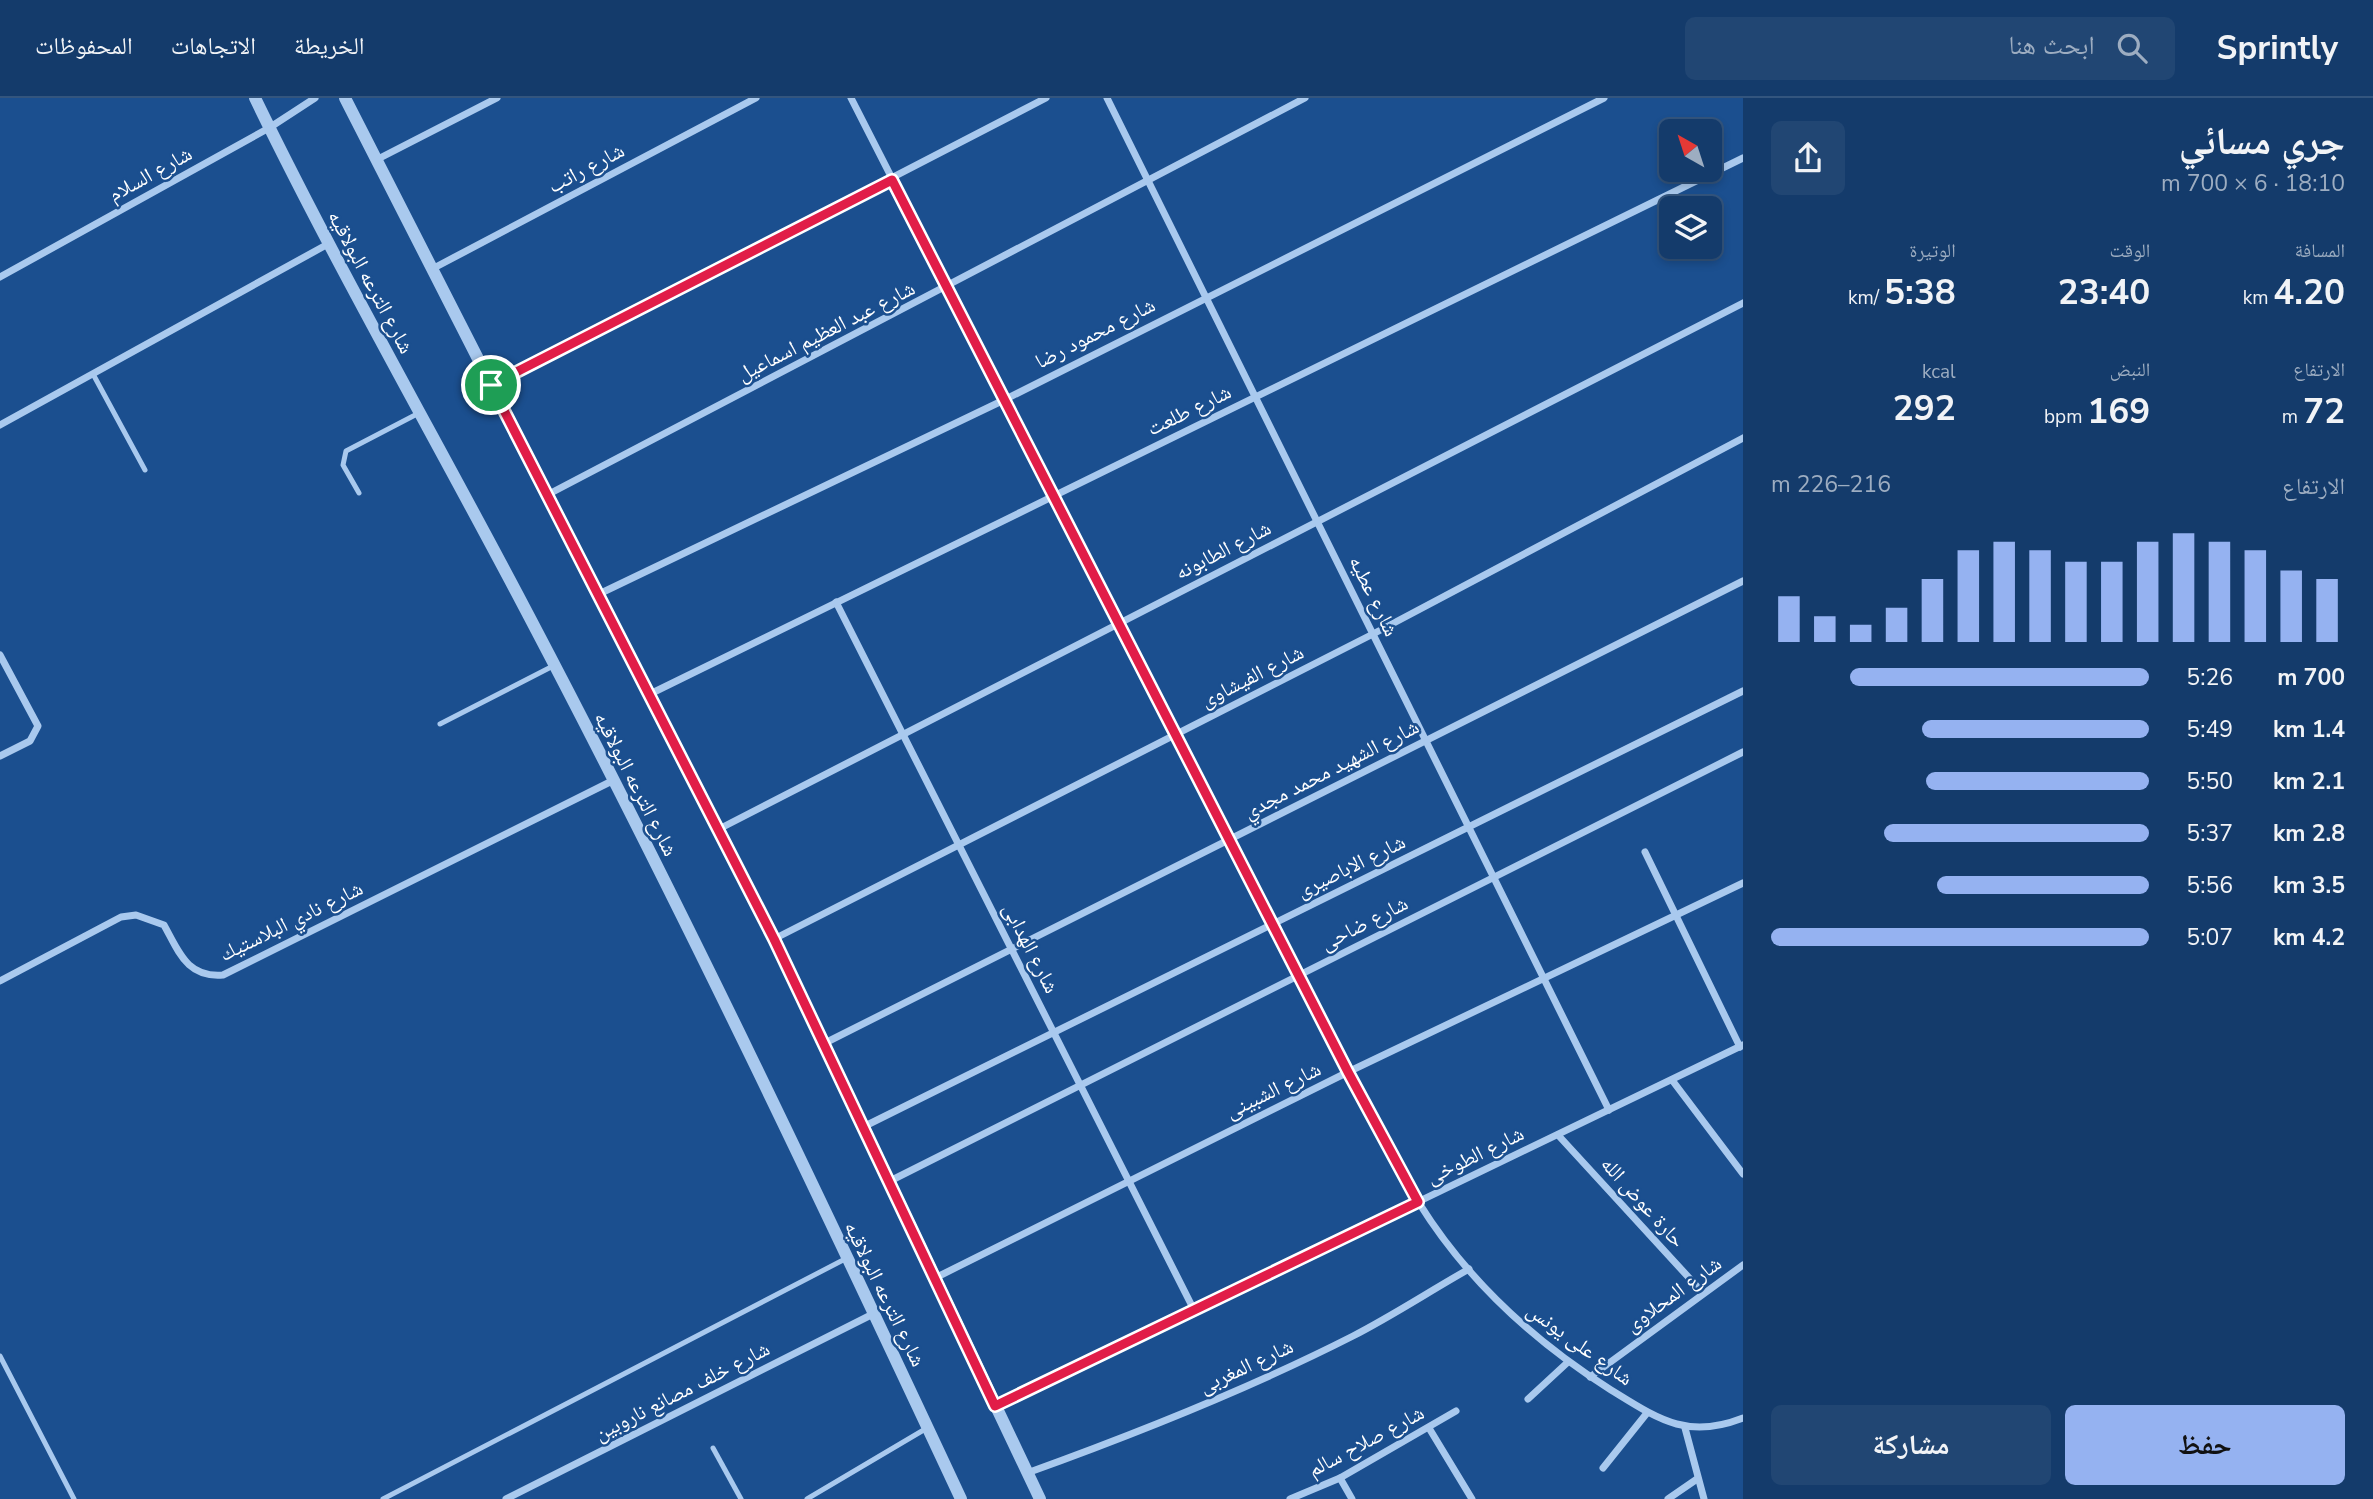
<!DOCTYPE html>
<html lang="ar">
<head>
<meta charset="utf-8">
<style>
	body { margin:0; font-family:"Nunito Sans","Noto Naskh Arabic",sans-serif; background:#214673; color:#f1f3f6; direction:rtl; height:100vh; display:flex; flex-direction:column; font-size:26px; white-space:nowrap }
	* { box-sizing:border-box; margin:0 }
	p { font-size:23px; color:#9dadc1 }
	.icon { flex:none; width:38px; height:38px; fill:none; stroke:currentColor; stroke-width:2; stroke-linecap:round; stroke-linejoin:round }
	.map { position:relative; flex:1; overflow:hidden; direction:ltr }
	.side { display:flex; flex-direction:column; background:#143b6b; width:630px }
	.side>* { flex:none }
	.needle { width:46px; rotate:321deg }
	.fabs { position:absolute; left:1659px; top:21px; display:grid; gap:14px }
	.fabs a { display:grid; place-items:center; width:63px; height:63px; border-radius:10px; background:#143b6b; box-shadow:0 4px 10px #0003,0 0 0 2px #33557e; font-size:35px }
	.pin { position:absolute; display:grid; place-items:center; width:60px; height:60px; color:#fff; margin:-30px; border:4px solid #fff; border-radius:50%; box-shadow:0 2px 7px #0007 }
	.round { display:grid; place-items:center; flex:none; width:74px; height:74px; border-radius:10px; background:#214673 }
	.head { display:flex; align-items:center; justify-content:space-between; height:119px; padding:0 28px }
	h1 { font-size:38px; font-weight:700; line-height:52px }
	.figures { display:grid; grid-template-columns:repeat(3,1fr); gap:10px; height:119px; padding:7px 28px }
	.figures div { display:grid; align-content:center }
	.figures b { font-size:35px; font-weight:700 }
	.figures small { font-size:19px; font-weight:400 }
	.figures p { font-size:19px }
	.chart { height:196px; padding:14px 28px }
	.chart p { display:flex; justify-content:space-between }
	.chart svg { width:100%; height:126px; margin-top:7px; stroke:#95b2f1; stroke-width:6 }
	.cta { display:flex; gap:14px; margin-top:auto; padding:14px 28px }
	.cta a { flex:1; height:80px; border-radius:10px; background:#95b2f1; color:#111; font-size:28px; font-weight:700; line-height:80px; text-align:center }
	.cta a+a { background:#214673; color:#f1f3f6 }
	ul { padding:0 28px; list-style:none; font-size:23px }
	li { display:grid; grid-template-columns:112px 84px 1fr; align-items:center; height:52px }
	li i { height:18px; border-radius:9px; background:#95b2f1 }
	header { display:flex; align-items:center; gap:42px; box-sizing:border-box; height:98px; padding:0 35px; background:#143b6b; border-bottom:2px solid #33557e }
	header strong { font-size:33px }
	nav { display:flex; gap:38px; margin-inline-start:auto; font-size:24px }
	.search { width:490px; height:63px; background:#214673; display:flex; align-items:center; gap:18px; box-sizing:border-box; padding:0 24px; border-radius:10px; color:#9dadc1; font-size:26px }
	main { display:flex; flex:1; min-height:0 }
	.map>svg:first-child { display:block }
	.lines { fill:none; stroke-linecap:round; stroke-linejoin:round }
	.service { stroke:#a9c9ee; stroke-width:5 }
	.minor { stroke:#a9c9ee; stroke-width:7 }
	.tertiary { stroke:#a9c9ee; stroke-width:12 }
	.route-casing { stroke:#fff; stroke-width:14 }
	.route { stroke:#e11d48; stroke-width:9 }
	.labels { text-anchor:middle; stroke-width:5; stroke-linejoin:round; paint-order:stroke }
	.street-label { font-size:21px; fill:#fff; stroke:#1b4f8f }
</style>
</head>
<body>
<header>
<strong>Sprintly</strong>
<div class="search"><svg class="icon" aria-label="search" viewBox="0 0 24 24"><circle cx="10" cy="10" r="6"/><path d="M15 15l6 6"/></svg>ابحث هنا</div>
<nav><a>الخريطة</a><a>الاتجاهات</a><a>المحفوظات</a></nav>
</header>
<main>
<section class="side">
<div class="head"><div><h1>جري مسائي</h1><p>18:10 · 6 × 700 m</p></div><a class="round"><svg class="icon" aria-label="share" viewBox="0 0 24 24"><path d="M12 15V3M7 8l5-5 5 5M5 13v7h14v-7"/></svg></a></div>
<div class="figures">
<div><p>المسافة</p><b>4.20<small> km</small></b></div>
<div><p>الوقت</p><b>23:40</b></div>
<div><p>الوتيرة</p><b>5:38<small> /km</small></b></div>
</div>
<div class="figures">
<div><p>الارتفاع</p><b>72<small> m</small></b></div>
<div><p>النبض</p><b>169<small> bpm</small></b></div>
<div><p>kcal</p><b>292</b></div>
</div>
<div class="chart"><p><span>الارتفاع</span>216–226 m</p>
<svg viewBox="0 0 160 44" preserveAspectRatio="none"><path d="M5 44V28M15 44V35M25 44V38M35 44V32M45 44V22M55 44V12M65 44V9M75 44V12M85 44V16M95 44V16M105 44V9M115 44V6M125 44V9M135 44V12M145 44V19M155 44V22"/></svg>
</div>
<ul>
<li><b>700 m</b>5:26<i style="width:79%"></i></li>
<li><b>1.4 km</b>5:49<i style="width:60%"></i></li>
<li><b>2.1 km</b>5:50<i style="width:59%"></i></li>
<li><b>2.8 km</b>5:37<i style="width:70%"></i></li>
<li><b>3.5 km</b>5:56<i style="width:56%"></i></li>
<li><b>4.2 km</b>5:07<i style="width:100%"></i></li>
</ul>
<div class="cta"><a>حفظ</a><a>مشاركة</a></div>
</section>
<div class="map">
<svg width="1743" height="1401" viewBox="0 0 1743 1401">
	<rect width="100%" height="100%" fill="#1b4f8f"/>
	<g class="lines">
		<g class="service">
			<polyline points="93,276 145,372"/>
			<polyline points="359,395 343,367 346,353 419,315"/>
			<polyline points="440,626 555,567"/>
			<polyline points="0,1258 74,1401"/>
			<polyline points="713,1350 741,1401"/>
			<polyline points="383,1401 847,1160"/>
			<polyline points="807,1401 927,1330"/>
		</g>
		<g class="minor">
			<path d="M851 0 1348 974C1371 1018 1393 1063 1419 1105 1467 1182 1535 1244 1611 1292 1658 1321 1687 1342 1743 1320"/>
			<polyline points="1107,0 1609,1012"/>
			<polyline points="376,62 497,0"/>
			<polyline points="432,171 756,0"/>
			<polyline points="0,179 269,30 315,0"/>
			<polyline points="491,287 1046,0"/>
			<polyline points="0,327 328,146"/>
			<polyline points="547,397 1305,0"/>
			<polyline points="599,496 1004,302 1604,0"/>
			<polyline points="836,504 1194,1212"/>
			<polyline points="0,557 38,628 30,643 0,658"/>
			<polyline points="650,596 1743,60"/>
			<polyline points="719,731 1743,205"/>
			<polyline points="1645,754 1740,949"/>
			<polyline points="774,841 1373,536 1743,340"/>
			<path d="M0 883 121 819 136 817 164 827C179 854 187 880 223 877L614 682"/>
			<polyline points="823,946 1743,483"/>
			<polyline points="1672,982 1743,1076"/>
			<polyline points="863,1029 1743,593"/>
			<polyline points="1558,1037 1703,1195"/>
			<polyline points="888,1084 1743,654"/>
			<polyline points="935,1180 1348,974 1743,785"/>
			<polyline points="1590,1279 1743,1167"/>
			<polyline points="1528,1301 1568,1264"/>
			<polyline points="995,1308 1743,947"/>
			<polyline points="1429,1330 1472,1401"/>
			<polyline points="1685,1330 1704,1401"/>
			<polyline points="1603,1370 1647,1315"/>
			<path d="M1027 1375C1138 1335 1247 1292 1353 1238 1392 1218 1430 1193 1469 1171"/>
			<polyline points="1340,1380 1352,1401"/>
			<polyline points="506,1401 873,1216"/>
			<polyline points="1290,1401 1340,1380 1456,1313"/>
			<polyline points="1668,1401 1697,1381"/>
		</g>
		<g class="tertiary">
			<path d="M255 0C341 177 440 348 531 522 683 811 823 1106 961 1401"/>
			<polyline points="345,0 774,841 1040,1401"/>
		</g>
	</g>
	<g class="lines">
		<g class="route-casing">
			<polygon id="route" points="892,82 1348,974 1418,1104 995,1308 774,841 491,287"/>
		</g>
		<use href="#route" class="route"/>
	</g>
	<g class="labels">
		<g class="street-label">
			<text transform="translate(586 70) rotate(-28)" y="7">شارع راتب</text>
			<text transform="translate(150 76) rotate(-29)" y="7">شارع السلام</text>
			<text transform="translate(371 184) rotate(62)" y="7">شارع الترعه البولاقيه</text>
			<text transform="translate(826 233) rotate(-27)" y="7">شارع عبد العظيم اسماعيل</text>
			<text transform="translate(1095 235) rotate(-27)" y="7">شارع محمود رضا</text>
			<text transform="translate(1189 312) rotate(-26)" y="7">شارع طلعت</text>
			<text transform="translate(1223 452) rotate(-27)" y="7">شارع الطابونه</text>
			<text transform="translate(1374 498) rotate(64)" y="7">شارع عطيه</text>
			<text transform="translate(1252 578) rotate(-27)" y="7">شارع الفيشاوى</text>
			<text transform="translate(1331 671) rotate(-27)" y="7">شارع الشهيد محمد مجدي</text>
			<text transform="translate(636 686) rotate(63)" y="7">شارع الترعه البولاقيه</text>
			<text transform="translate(1351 768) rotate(-26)" y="7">شارع الاباصيرى</text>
			<text transform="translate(291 823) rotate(-26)" y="7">شارع نادي البلاستيك</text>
			<text transform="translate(1364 825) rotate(-27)" y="7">شارع ضاحى</text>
			<text transform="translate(1031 850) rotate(63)" y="7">شارع الهدابى</text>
			<text transform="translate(1273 992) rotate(-26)" y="7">شارع الشبينى</text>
			<text transform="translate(1475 1057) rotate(-26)" y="7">شارع الطوخى</text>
			<text transform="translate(1643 1104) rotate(48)" y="7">حارة عوض الله</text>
			<text transform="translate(885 1196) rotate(64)" y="7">شارع الترعه البولاقيه</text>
			<text transform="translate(1673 1196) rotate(-36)" y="7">شارع المحلاوى</text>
			<text transform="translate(1580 1246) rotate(36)" y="7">شارع على يونس</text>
			<text transform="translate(1246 1268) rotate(-25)" y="7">شارع المغربى</text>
			<text transform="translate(682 1293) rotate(-27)" y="7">شارع خلف مصانع ناروبين</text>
			<text transform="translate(1366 1343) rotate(-28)" y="7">شارع صلاح سالم</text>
		</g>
	</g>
</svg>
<div class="fabs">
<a><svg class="needle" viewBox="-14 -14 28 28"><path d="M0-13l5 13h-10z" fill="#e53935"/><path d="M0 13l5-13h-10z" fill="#9dadc1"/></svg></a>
<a><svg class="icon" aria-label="layers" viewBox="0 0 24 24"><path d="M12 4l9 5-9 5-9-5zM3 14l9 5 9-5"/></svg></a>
</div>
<div class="pin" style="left:491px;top:287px;background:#1e9e55"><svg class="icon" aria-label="arrive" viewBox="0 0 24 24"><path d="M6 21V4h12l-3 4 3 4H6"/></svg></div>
</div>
</main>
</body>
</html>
